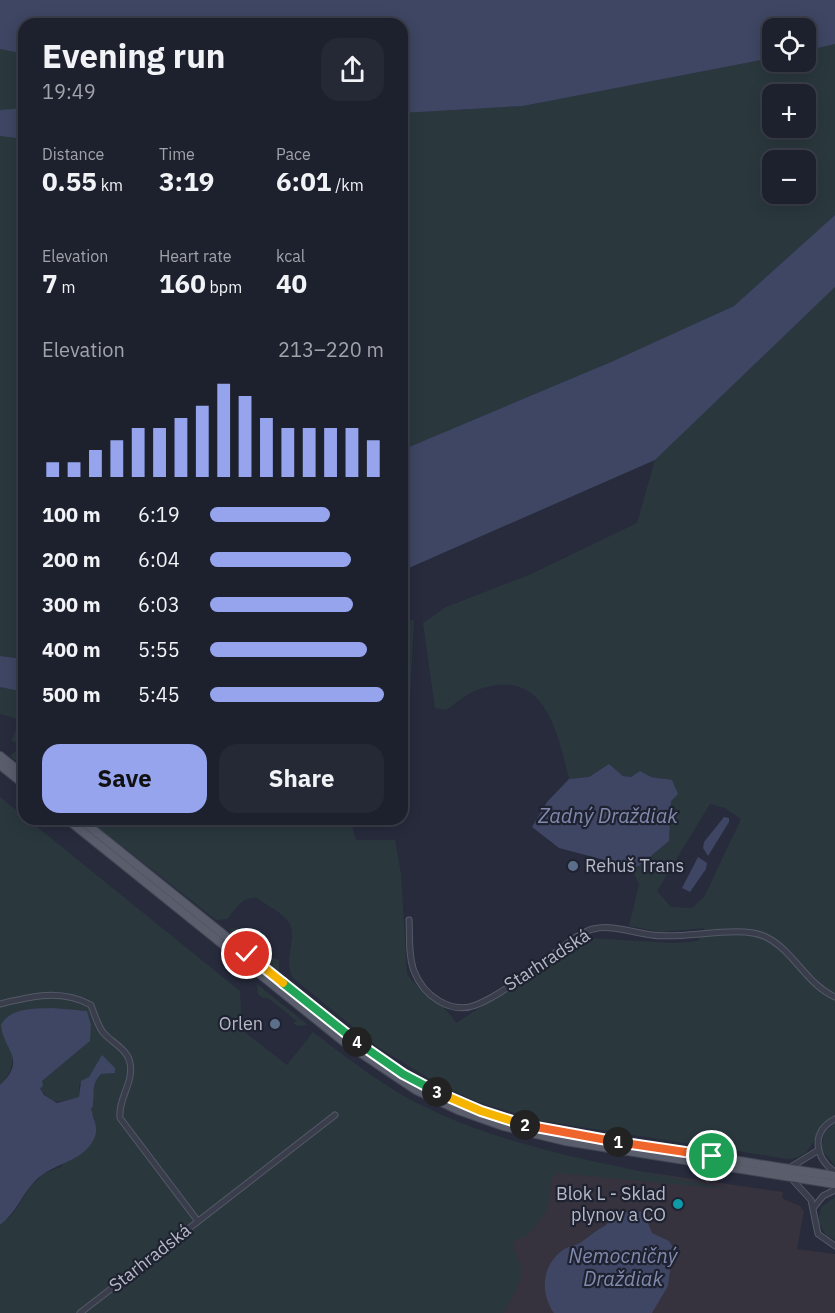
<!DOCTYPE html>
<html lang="en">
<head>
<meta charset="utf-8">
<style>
	body { margin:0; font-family:"IBM Plex Sans",sans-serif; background:#252835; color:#f1f3f6; height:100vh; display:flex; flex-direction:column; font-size:22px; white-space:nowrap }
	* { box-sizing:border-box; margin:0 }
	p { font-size:20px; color:#a0a3aa }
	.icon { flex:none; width:33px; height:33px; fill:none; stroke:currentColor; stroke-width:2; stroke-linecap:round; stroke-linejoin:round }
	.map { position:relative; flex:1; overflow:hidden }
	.side { position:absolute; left:18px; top:18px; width:390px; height:807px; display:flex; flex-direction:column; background:#1d202d; border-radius:18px; box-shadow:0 3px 15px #0003,0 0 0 2px #3b3e49 }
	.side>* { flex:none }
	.tools { position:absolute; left:762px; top:18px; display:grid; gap:12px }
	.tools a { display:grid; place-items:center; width:54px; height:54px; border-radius:12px; background:#1d202d; box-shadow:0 3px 15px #0003,0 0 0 2px #3b3e49; font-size:30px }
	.pin { position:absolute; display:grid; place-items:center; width:51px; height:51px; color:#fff; margin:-26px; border:3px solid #fff; border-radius:50%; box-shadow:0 2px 6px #0007 }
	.km { position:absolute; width:30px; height:30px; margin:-15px; border-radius:50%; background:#222; color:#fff; font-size:16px; line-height:30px; text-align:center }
	.round { display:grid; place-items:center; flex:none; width:63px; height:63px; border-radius:18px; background:#252835 }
	.headline { display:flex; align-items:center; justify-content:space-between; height:102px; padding:0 24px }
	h1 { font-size:33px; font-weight:700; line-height:45px }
	.stats { display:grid; grid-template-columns:repeat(3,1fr); gap:9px; height:102px; padding:6px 24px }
	.stats div { display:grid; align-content:center }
	.stats b { font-size:26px; font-weight:700 }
	.stats small { font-size:16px; font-weight:400 }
	.stats p { font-size:16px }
	.chart { height:168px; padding:12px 24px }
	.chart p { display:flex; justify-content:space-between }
	.chart svg { width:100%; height:108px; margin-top:6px; stroke:#95a4ed; stroke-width:6 }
	.cta { display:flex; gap:12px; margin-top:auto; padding:12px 24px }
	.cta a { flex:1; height:69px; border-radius:18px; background:#95a4ed; color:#111; font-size:24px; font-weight:700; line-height:69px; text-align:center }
	.cta a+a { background:#252835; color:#f1f3f6 }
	ul { padding:0 24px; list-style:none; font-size:20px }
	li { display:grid; grid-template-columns:96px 72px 1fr; align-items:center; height:45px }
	li i { height:15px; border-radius:8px; background:#95a4ed }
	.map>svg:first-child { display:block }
	.medical { fill:#36323e }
	.green { fill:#2a383e; fill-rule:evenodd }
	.water { fill:#3e4663 }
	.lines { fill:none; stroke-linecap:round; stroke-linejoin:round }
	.street-casing { stroke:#555967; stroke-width:7 }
	.primary-casing { stroke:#434755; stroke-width:10 }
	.street { stroke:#3a3e4c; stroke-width:5 }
	.primary { stroke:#595d6c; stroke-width:8 }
	.split-1-casing { stroke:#fff; stroke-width:12 }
	.split-2-casing { stroke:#fff; stroke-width:12 }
	.split-3-casing { stroke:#fff; stroke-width:12 }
	.split-4-casing { stroke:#fff; stroke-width:12 }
	.split-5-casing { stroke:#fff; stroke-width:12 }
	.split-6-casing { stroke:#fff; stroke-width:12 }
	.split-1 { stroke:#f0652b; stroke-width:8 }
	.split-2 { stroke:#f0652b; stroke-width:8 }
	.split-3 { stroke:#f5b400; stroke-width:8 }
	.split-4 { stroke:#22a559; stroke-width:8 }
	.split-5 { stroke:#22a559; stroke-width:8 }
	.split-6 { stroke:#f5b400; stroke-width:8 }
	.service-dot { fill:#5c6f8a; stroke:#1f2331; stroke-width:2 }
	.culture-dot { fill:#0f9aa8; stroke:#1f2331; stroke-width:2 }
	.labels { text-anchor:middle; stroke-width:4.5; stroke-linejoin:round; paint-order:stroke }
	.poi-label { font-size:18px; fill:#b6b9c7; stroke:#1f2331; text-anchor:end }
	.street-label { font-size:18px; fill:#b6b9c7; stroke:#1f2331 }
	.water-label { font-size:20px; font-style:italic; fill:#818aac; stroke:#1f2331 }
</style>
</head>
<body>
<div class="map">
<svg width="835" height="1313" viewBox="0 0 835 1313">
	<rect width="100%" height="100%" fill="#272b3c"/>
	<polygon class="medical" points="501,1151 783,1192 782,1198 800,1206 804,1211 797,1249 835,1254 835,1313 467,1313"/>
	<g class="green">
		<path d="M835 44V215L734 306 611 362 402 450V113L523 106 772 58V62H806V51ZM772 94H806V128H772ZM772 160H806V194H772Z"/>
		<polygon points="0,49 24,54 24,659 0,656"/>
		<path d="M835 287V1115C813 1127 817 1158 788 1159L543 1121 480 1103 435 1082 378 1047 293 978C282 962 299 934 288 921 281 912 266 905 257 898 242 896 236 909 227 919L216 920 88 819H350L356 840H395L401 874 407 974C420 993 445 1003 456 1023L588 938 673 943 698 941 704 928 661 932 629 926 639 884 631 867 639 866 669 841 671 800 662 778 651 777 640 772 631 777 623 776 609 764 589 777 569 779C557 730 544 665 477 690 466 694 455 704 446 710L435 708 423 623 446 607 529 575 637 523 655 460ZM710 804 725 808 741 819 704 897 692 908 671 907 657 891Z"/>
		<polygon points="402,617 414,621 409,721 402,724"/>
		<polygon points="0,687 24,692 24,767 10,756 18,749 19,744 11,741 20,720 0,714"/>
		<path d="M0 797 240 991 242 1030 287 1065 313 1032C350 1060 385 1088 427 1108 521 1153 627 1167 728 1189L556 1173 551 1180 548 1208 540 1221 526 1236 514 1241C510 1253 521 1257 521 1268 522 1284 511 1300 503 1313H0V1225L12 1215 31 1186 45 1173 61 1167 95 1119 91 1111C96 1097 90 1086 101 1074L115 1073 99 1063 89 1077 79 1084 80 1098C62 1098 55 1110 40 1088L42 1081 89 1042 91 1023 87 1011 81 1010 1 1025C2 1033 6 1036 9 1043 16 1059 12 1073 0 1085Z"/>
		<polygon points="235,928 245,932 241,933 270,957 279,960 279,972 229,932 230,929"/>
		<polygon points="257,984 308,1025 297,1026 293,1023 297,1021 268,998 263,998 258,994"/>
		<polygon points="835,1123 835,1166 821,1149 824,1133"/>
		<polygon points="835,1197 835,1240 826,1235 818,1221 821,1207"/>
	</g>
	<g class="water">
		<polygon points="0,0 835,0 835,44 806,51 806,28 772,28 772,58 523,106 402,113 402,24 24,24 24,54 0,49"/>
		<polygon points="24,108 24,139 0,136 0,110"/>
		<polygon points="835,215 835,287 655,460 402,571 402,450 611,362 734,306"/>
		<polygon points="0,656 24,659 24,692 0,687"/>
		<polygon points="609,764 623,776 631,777 640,771 651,777 672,780 678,794 671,801 669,841 639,866 631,867 559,848 532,827 547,802 569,779 589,777"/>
		<polygon points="724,817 729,818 729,822 708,856 703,848 704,842"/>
		<polygon points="698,857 707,863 706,869 690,892 682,888"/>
		<path d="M52 1008 87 1011 91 1024 90 1041 42 1081 43 1086 40 1088 44 1095 57 1103 79 1097 81 1081 89 1077 102 1055 115 1068V1073L101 1074C91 1085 95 1091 93 1104 93 1109 90 1107 92 1112 94 1122 99 1128 94 1139 84 1159 62 1162 45 1173 25 1185 19 1211 0 1225V1085C28 1059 3 1050 1 1025 11 1007 34 1009 52 1008Z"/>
		<path d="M633 1211 644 1212 652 1233 669 1241 673 1247 668 1286 652 1313H554C540 1293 541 1266 563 1250 568 1246 575 1246 580 1243 589 1237 595 1231 603 1227 609 1224 612 1217 616 1213Z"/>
	</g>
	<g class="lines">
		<g class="street-casing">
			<g id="street">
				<path d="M409 920C410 936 408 955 414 971 423 995 450 1015 476 1005 505 994 550 956 576 937 581 935 587 930 593 929 612 924 633 933 652 935 684 940 739 924 766 937 794 951 806 984 835 997"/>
				<path d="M0 1004C32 996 61 989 91 1005 94 1014 97 1023 102 1031 110 1042 128 1049 130 1063 134 1083 118 1098 120 1118L197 1220"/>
				<path d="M835 1119C810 1132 815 1158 835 1172"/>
				<polyline points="791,1167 817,1151"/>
				<polyline points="791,1178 811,1200 818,1234 835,1246"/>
				<polyline points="814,1207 823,1196 835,1190"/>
				<polyline points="80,1313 335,1115"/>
			</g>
		</g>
		<g class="primary-casing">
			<g id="primary">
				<polyline points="0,756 24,775"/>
				<polyline points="0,765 24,784"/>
				<polyline points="67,819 343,1041 416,1090 458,1110 503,1126 565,1141 835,1184"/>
				<path d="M80 819 362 1046C462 1118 542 1130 660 1148 718 1158 777 1167 835 1176"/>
			</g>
		</g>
		<use href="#street" class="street"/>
		<use href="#primary" class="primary"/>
	</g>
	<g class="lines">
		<g class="split-1-casing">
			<polyline id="split-1" points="618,1142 712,1156"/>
		</g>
		<g class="split-2-casing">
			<polyline id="split-2" points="525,1125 618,1142"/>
		</g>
		<g class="split-3-casing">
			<polyline id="split-3" points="437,1092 481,1111 525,1125"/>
		</g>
		<g class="split-4-casing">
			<polyline id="split-4" points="357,1042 403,1074 437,1092"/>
		</g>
		<g class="split-5-casing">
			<polyline id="split-5" points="283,983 357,1042"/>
		</g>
		<g class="split-6-casing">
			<polyline id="split-6" points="247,954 283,983"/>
		</g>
		<use href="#split-1" class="split-1"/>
		<use href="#split-2" class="split-2"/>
		<use href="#split-3" class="split-3"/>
		<use href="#split-4" class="split-4"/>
		<use href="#split-5" class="split-5"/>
		<use href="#split-6" class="split-6"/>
	</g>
	<g class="service-dot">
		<circle cx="573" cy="866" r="6"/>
		<circle cx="275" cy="1024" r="6"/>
	</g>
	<circle class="culture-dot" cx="678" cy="1204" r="6"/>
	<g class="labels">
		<g class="poi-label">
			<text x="585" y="872" text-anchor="start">Rehuš Trans</text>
			<text x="263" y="1030">Orlen</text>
			<text x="666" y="1200">Blok L - Sklad<tspan x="666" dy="21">plynov a CO</tspan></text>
		</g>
		<g class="street-label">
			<text transform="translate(547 960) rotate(-33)" y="6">Starhradská</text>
			<text transform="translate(150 1258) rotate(-38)" y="6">Starhradská</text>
		</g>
		<g class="water-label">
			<text x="608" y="823">Zadný Draždiak</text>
			<text x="623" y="1263">Nemocničný<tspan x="623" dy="23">Draždiak</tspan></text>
		</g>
	</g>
</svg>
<div class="tools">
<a><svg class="icon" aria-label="locate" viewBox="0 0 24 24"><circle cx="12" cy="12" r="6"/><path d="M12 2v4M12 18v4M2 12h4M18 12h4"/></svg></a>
<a>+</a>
<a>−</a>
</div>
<div class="pin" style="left:712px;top:1156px;background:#1e9e55"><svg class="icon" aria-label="arrive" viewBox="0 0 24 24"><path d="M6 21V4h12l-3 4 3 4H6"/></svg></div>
<div class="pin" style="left:247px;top:954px;background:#d93025"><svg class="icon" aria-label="check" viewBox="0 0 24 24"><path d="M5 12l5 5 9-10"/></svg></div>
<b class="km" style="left:618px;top:1142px">1</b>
<b class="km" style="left:525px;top:1125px">2</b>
<b class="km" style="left:437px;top:1092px">3</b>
<b class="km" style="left:357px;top:1042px">4</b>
<section class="side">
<div class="headline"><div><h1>Evening run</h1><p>19:49</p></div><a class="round"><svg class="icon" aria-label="share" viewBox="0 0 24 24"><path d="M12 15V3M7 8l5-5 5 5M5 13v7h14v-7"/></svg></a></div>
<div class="stats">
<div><p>Distance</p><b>0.55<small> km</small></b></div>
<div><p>Time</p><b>3:19</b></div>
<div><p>Pace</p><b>6:01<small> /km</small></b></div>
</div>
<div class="stats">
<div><p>Elevation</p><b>7<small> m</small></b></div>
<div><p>Heart rate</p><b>160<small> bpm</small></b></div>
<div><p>kcal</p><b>40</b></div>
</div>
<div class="chart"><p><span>Elevation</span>213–220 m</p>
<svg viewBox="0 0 160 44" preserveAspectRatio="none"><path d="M5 44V38M15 44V38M25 44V33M35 44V29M45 44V24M55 44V24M65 44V20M75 44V15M85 44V6M95 44V11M105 44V20M115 44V24M125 44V24M135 44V24M145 44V24M155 44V29"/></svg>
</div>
<ul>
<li><b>100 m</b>6:19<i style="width:69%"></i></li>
<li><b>200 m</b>6:04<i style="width:81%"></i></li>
<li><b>300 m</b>6:03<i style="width:82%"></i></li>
<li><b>400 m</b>5:55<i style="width:90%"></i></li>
<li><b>500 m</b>5:45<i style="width:100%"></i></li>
</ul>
<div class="cta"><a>Save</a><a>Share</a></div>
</section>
</div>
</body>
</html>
